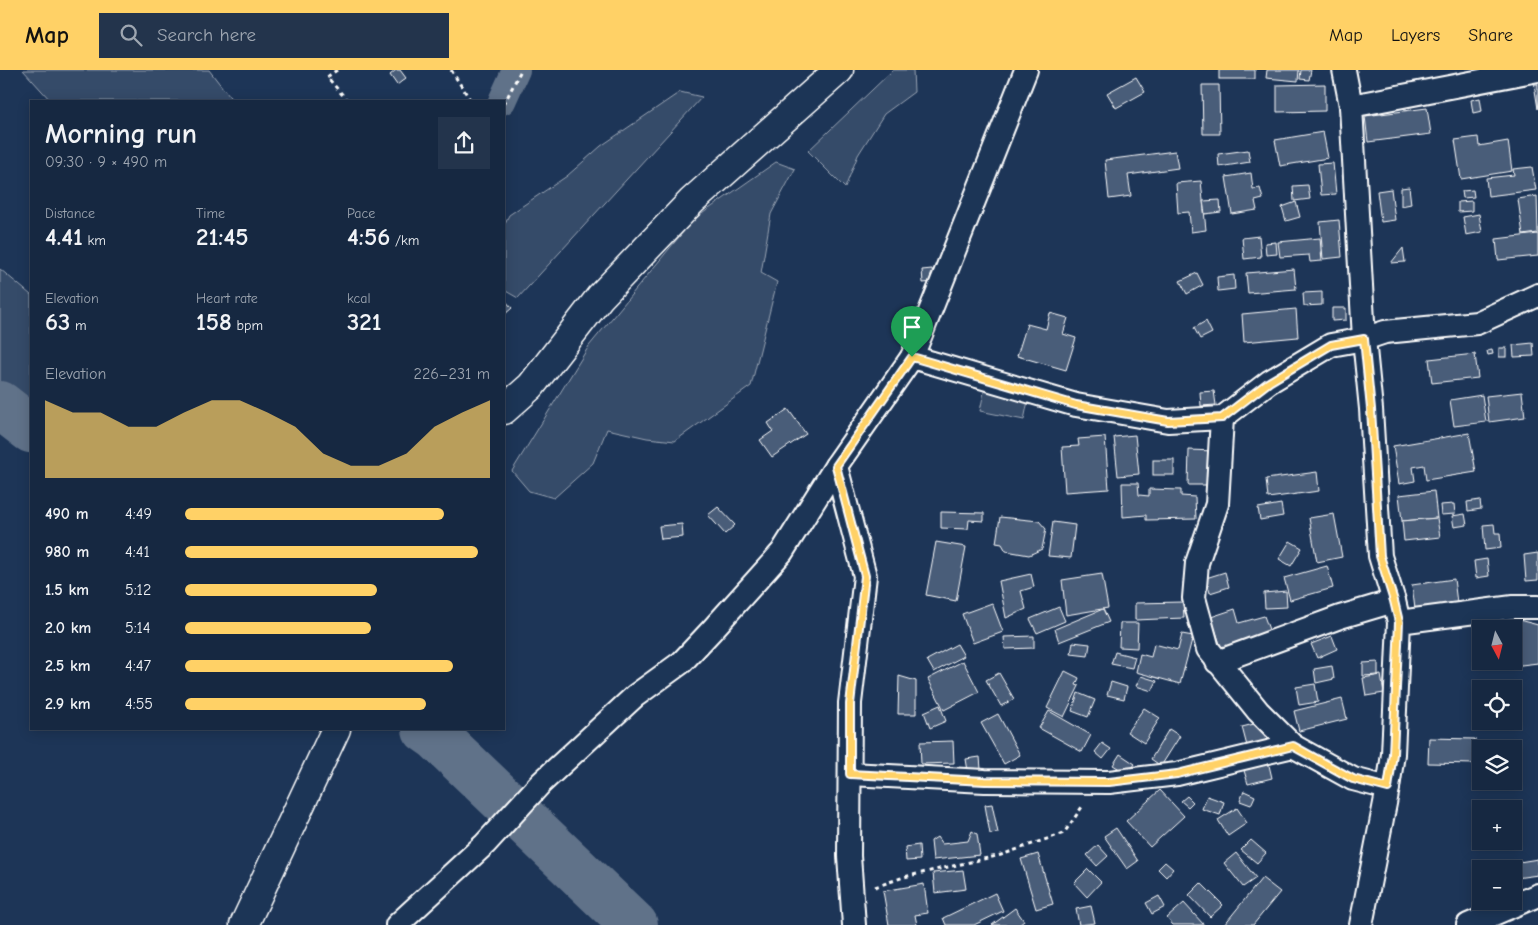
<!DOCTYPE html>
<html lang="en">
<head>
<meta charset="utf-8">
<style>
	body { margin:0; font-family:"Comic Neue",sans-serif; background:#23344c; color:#f1f3f6; height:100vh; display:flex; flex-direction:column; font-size:19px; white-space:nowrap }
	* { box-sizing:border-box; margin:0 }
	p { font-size:16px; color:#9ea6b1 }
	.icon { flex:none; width:28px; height:28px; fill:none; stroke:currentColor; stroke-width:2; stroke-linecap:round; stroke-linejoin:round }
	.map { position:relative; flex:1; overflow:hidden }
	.sheet { position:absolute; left:30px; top:30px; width:475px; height:630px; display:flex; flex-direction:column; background:#162841; border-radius:0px; box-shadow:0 2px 12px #0003,0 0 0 1px #35445a }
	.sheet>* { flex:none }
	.needle { width:32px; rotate:173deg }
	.controls { position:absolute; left:1472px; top:550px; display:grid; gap:10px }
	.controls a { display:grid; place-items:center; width:50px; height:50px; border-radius:0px; background:#162841; box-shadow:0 2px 12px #0003,0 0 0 1px #35445a; font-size:25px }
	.pin { position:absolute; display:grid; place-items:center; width:42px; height:42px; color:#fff; margin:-51px -21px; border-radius:50% 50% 50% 0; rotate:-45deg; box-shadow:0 0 5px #0007 }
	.pin .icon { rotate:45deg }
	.round { display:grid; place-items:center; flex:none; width:52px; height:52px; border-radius:0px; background:#23344c }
	.headline { display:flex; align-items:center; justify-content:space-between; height:85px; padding:0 15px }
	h1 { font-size:28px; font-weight:700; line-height:38px }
	.stats { display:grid; grid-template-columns:repeat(3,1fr); gap:8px; height:85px; padding:5px 15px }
	.stats div { display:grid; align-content:center }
	.stats b { font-size:25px; font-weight:700 }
	.stats small { font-size:14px; font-weight:400 }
	.stats p { font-size:14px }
	.chart { height:140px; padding:10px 15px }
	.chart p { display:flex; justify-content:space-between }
	.chart svg { width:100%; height:90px; margin-top:5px; fill:#ffd166; opacity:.7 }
	ul { padding:0 15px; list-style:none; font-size:16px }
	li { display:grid; grid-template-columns:80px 60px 1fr; align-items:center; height:38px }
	li i { height:12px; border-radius:6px; background:#ffd166 }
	header { display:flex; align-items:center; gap:30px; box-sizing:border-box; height:70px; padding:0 25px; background:#ffd166; color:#111 }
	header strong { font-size:24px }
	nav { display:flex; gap:28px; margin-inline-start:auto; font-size:18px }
	.search { width:350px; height:45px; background:#23344c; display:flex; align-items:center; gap:12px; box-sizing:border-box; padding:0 18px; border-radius:0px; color:#9ea6b1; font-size:19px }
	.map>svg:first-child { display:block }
	.green { fill:#364b69; stroke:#9aa5b4 }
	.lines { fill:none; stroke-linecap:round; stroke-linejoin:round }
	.canal { stroke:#617289; stroke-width:28 }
	.river { stroke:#617289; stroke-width:48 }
	.building { fill:#4a5d79; stroke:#fff }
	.street-casing { stroke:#fff; stroke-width:26 }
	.highway-casing { stroke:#fff; stroke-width:31 }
	.path { stroke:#fff; stroke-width:3; stroke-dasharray:4 4; stroke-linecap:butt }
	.street { stroke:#1d3557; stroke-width:22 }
	.highway { stroke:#1d3557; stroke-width:28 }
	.route-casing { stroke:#fff; stroke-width:10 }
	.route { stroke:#ffd166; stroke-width:6 }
</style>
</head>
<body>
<header>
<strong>Map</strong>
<div class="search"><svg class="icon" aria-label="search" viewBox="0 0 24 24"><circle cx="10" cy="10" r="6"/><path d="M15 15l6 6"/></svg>Search here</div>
<nav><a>Map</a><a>Layers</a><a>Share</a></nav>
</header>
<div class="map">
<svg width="1538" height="855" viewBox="0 0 1538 855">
	<rect width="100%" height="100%" fill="#1d3557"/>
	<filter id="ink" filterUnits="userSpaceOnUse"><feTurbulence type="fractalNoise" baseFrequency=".02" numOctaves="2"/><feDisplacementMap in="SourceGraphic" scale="10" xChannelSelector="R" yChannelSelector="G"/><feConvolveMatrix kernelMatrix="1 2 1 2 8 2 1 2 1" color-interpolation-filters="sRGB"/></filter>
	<g filter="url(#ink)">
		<g class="green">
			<polygon points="23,0 209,0 233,31 51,31"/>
			<polygon points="893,0 913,0 914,22 884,44 858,85 845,118 808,81"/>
			<polygon points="680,22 702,27 518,228 504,220 504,155 509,145 567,106 601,76"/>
			<polygon points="776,92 795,99 771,144 761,203 777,212 751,316 675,371 647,368 607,359 593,393 554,428 529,421 512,401 589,276 693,150"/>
			<polygon points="0,199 31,225 31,332 7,319 0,311"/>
			<polygon points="985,317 1029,326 1024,350 980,341"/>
		</g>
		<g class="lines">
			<polyline class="canal" points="502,31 516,0"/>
			<g class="river">
				<polyline points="0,335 31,359"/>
				<polyline points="426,659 436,666 634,855"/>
			</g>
		</g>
		<g class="building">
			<polygon points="396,0 400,0 406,8 397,15 390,5"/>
			<rect x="1219" y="0" width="36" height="9"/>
			<polygon points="1267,0 1299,0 1298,11 1266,8"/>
			<polygon points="1301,0 1311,0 1309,10 1300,9"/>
			<polygon points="1136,7 1145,22 1116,38 1107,23"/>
			<polygon points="1325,14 1325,41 1277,42 1277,15"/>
			<polygon points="1534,14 1538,14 1538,39"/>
			<polygon points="1202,15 1219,15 1220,64 1203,64"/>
			<polygon points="1480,28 1482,41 1473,43 1471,30"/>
			<polygon points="1427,38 1431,64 1368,72 1365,46"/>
			<polygon points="1323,62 1328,88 1280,96 1275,70"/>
			<polygon points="1478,67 1479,76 1508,71 1512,101 1461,109 1455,70"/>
			<polygon points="1248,80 1250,92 1219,97 1218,84"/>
			<polygon points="1175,81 1178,98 1128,105 1131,126 1109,129 1105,90"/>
			<polygon points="1333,93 1336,124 1321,125 1318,94"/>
			<polygon points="1532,97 1536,120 1488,126 1486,108 1514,105 1513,99"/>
			<polygon points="1251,103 1253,119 1260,118 1263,129 1255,131 1257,140 1232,144 1226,107"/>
			<polygon points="1201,111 1206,160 1191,162 1189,142 1178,143 1176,113"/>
			<polygon points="1308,115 1310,129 1294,131 1293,116"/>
			<polygon points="1409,117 1411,134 1401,136 1401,118"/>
			<polygon points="1391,119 1395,150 1381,152 1377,121"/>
			<polygon points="1473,120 1474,127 1463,128 1462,121"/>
			<polygon points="1537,126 1538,163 1523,165 1518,129"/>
			<polygon points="1220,130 1221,142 1205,144 1203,131"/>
			<polygon points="1472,131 1472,141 1458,142 1458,132"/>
			<polygon points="1296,132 1300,147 1286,151 1282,137"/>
			<polygon points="1479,144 1482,162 1466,165 1463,147"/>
			<polygon points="1339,150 1342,187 1323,189 1320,152"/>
			<polygon points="1538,164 1538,186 1498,190 1496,169"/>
			<polygon points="1259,166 1261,187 1244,189 1242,168"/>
			<polygon points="1320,168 1322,191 1310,192 1309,185 1280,187 1278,172"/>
			<polygon points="1276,172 1277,184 1266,185 1265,173"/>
			<polygon points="1403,178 1405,192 1391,193"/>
			<polygon points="932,199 934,212 923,213 922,200"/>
			<polygon points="1294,199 1296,219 1248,223 1246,203"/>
			<polygon points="1197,203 1203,215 1187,224 1180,211"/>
			<polygon points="1234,205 1235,219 1218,221 1217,207"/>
			<polygon points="1322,222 1322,235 1304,236 1303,223"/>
			<polygon points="504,229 512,238 504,245"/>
			<polygon points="1332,238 1346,238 1346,250 1332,251"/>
			<polygon points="1296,239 1298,267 1244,272 1242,244"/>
			<polygon points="1050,243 1068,248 1063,264 1076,268 1066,300 1017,286 1027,254 1046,259"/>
			<polygon points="1206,251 1212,263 1200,269 1194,258"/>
			<polygon points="1533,273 1534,286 1514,287 1513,275"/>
			<rect x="1499" y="278" width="7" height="9"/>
			<polygon points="1492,280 1493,284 1488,285 1487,281"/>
			<polygon points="1475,284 1478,308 1432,313 1429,289"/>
			<polygon points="1214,321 1216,335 1201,336 1200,322"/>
			<polygon points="1522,322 1525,347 1489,352 1486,326"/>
			<polygon points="1482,325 1486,352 1454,356 1450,330"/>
			<polygon points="788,339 806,364 772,387 760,370 773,361 768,353"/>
			<polygon points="1469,363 1476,402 1426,410 1424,395 1413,397 1415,411 1399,414 1393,376"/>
			<polygon points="1135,365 1139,404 1118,406 1114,367"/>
			<polygon points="1105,367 1109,419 1065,422 1062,377 1079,376 1078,369"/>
			<polygon points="1189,380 1214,381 1213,415 1188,415"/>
			<rect x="1153" y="390" width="21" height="15"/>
			<polygon points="1317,402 1319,421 1268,428 1266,409"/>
			<polygon points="1122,413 1138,413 1139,425 1149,426 1149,419 1181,420 1181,426 1195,427 1196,449 1146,450 1146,445 1123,447"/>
			<polygon points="1434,421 1437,448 1402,451 1399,425"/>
			<polygon points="1480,430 1481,439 1468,441 1467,432"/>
			<polygon points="1281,434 1283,446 1260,450 1258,438"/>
			<polygon points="1454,434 1455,444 1441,445 1440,435"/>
			<polygon points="718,437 735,455 725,464 708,445"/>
			<polygon points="941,442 984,443 984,451 969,450 968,459 941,458"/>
			<polygon points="1334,444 1342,487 1317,492 1309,448"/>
			<polygon points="1465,444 1467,455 1454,457 1452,446"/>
			<polygon points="1000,447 1039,451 1046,459 1042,479 1029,485 1006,481 1002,474 996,473"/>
			<polygon points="1437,448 1440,467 1404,471 1402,451"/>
			<polygon points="1053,452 1075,455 1071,488 1048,486"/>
			<polygon points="682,454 683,467 661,469 659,456"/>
			<polygon points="1494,454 1495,463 1500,463 1501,478 1485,480 1483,455"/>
			<polygon points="1290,471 1302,478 1291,496 1279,489"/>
			<polygon points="936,472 966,477 956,531 926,525"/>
			<polygon points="1538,483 1538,510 1526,511 1524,485"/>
			<polygon points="1487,489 1489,506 1476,508 1474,491"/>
			<polygon points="1327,496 1333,518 1290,530 1284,508"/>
			<polygon points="1225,502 1229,517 1210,523 1206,508"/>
			<polygon points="1031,504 1034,517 1021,521 1026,539 1006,548 999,511"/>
			<polygon points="1102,504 1108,538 1066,545 1062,510"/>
			<polygon points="1454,509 1457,533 1415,539 1412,515"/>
			<polygon points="1286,521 1287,537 1265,538 1264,523"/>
			<polygon points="1183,532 1184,548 1135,550 1135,533"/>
			<polygon points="992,533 1003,562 973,573 962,544"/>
			<polygon points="1059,537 1065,551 1037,563 1030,549"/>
			<polygon points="1103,539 1109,552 1059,572 1055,559"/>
			<polygon points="1235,539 1239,553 1264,546 1271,565 1222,580 1211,547"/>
			<polygon points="1515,549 1538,555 1538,593 1496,598 1496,591 1514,591 1514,559 1493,559 1493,551"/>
			<polygon points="1120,553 1138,553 1137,578 1119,577"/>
			<polygon points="1182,564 1193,566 1180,614 1136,602 1140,584 1151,587 1154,574 1178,580"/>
			<polygon points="1034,566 1034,578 1005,579 1004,567"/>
			<polygon points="1332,566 1337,579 1317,588 1311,574"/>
			<polygon points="1073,572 1090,574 1088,586 1071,584"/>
			<polygon points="957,574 964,586 934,602 927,590"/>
			<polygon points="1115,582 1135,587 1132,598 1111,594"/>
			<polygon points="963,591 979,622 944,640 928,609"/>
			<polygon points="1378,592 1378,605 1363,606 1363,593"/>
			<polygon points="1332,596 1334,609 1316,613 1314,599"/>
			<polygon points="1065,601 1079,608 1076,615 1079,616 1064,647 1047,638"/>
			<polygon points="999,603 1014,629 1001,636 986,610"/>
			<polygon points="1381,605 1384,623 1366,626 1363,608"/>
			<polygon points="899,606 916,611 916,644 898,644"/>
			<polygon points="1141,606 1157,611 1152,621 1136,616"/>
			<polygon points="1111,612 1127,617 1124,629 1107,625"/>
			<polygon points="1315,614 1318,632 1299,635 1296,617"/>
			<polygon points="1078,623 1095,630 1088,647 1072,641"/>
			<polygon points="1342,629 1347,649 1299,661 1294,641"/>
			<polygon points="940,635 946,651 930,658 924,642"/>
			<polygon points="1144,638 1160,648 1144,673 1127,662"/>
			<polygon points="1049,641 1091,665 1082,682 1039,658"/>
			<polygon points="998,644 1020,685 1004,694 981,653"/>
			<polygon points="1262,652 1267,676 1248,680 1242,657"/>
			<polygon points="1169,659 1180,666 1161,696 1151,689"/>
			<polygon points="1429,668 1475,669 1475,694 1428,693"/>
			<polygon points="953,671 954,693 921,694 920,672"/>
			<polygon points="1102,673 1111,679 1103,689 1095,682"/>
			<polygon points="1485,674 1514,676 1514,679 1485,679"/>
			<polygon points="1120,684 1135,694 1128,704 1113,695"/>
			<polygon points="980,687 981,699 968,701 966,689"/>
			<polygon points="1268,691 1272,708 1248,714 1243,697"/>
			<polygon points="1160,720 1184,746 1150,777 1126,751"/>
			<polygon points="1244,721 1255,726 1251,735 1240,731"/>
			<polygon points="1187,726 1193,732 1188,737 1181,731"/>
			<polygon points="1207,726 1224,732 1220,745 1202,739"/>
			<polygon points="992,734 998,763 990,764 985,735"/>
			<polygon points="1237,738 1247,753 1228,766 1218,750"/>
			<polygon points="1116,758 1138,791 1127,799 1104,766"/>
			<polygon points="972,761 977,764 980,785 933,790 931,771 937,767 942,774 968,771"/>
			<polygon points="1251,770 1266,783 1257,793 1241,780"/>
			<polygon points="919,775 920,790 906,791 905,777"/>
			<polygon points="1098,775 1108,786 1097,796 1087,785"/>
			<polygon points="1236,783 1256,808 1243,817 1224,793"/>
			<polygon points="1038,784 1053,834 1036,839 1021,789"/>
			<polygon points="1538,789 1538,805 1516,808 1513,793"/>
			<polygon points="1165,792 1173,799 1166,807 1158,799"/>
			<polygon points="1088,799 1101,812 1087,827 1074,813"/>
			<polygon points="963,800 966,819 935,823 933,803"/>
			<polygon points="1262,808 1280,822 1253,855 1224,855"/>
			<polygon points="1201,813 1223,835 1210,847 1189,825"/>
			<polygon points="924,814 928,843 915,845 917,855 889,855 883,821"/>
			<polygon points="995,823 1003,841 974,855 946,855 943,848"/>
			<polygon points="1159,826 1165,837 1152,844 1146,833"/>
			<polygon points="1184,833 1204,855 1173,855 1167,848"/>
			<polygon points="1091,836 1095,853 1079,855 1076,839"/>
			<polygon points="1015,838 1024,851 1019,855 992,855"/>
		</g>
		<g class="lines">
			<g class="street-casing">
				<g id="street">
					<polyline points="1344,0 1351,36 1364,269 1371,339 1380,486 1394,531 1399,552"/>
					<polyline points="1351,36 1538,0"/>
					<polyline points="912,287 1076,335 1168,351 1222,348 1269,312 1331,275 1364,269 1385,262 1477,253 1538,225"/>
					<polyline points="1222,348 1217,434 1197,493 1194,528 1208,579 1258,641 1293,676 1353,709 1388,718"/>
					<polyline points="836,396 865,506 850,633 849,786 854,855"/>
					<polyline points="1217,592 1340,547 1394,531"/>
					<polyline points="850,704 985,711 1109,712 1177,704 1293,676"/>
					<polyline points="397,855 485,774 541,713 635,626 682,592 711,561 782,482 836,396 912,287 1026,0"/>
					<polyline points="1361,855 1388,718 1393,684 1399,552 1513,537 1538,537"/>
					<polyline points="1468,855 1538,825"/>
				</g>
			</g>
			<g class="highway-casing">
				<g id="highway">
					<polyline points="504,340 531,316 600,227 692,131 839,0"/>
					<polyline points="244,855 336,659"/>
				</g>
			</g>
			<g class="path">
				<polyline points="337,0 327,7 348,31"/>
				<polyline points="451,0 471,31"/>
				<polyline points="504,34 521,0"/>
				<polyline points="875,817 904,807 1001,785 1064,763 1082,737"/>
			</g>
			<use href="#street" class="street"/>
			<use href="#highway" class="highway"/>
		</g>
	</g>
	<g class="lines" filter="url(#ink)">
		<g class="route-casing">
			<polygon id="route" points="1364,269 1371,339 1380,486 1394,531 1399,552 1393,684 1388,718 1353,709 1293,676 1177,704 1109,712 985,711 850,704 850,634 865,506 836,396 912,287 1076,335 1168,351 1222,348 1269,312 1331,275"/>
		</g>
		<use href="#route" class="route"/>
	</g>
</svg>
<div class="controls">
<a><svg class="needle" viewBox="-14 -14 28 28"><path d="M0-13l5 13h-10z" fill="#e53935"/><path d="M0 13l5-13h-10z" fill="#9ea6b1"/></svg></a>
<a><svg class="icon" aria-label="locate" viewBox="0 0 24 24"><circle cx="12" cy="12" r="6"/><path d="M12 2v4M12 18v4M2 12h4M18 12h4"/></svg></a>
<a><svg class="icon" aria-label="layers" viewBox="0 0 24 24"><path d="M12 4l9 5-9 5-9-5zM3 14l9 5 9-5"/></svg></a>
<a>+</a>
<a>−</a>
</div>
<div class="pin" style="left:912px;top:287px;background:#1e9e55"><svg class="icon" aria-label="arrive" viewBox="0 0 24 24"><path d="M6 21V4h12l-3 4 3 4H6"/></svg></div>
<section class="sheet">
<div class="headline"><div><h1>Morning run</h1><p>09:30 · 9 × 490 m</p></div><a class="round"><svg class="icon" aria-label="share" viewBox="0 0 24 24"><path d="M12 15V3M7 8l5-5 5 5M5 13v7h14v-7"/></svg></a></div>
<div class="stats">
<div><p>Distance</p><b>4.41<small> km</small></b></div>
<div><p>Time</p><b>21:45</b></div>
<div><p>Pace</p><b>4:56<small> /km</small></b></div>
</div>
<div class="stats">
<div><p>Elevation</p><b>63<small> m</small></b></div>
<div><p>Heart rate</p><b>158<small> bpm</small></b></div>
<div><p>kcal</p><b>321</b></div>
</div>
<div class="chart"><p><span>Elevation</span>226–231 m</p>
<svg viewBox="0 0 160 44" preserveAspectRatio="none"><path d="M0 44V6L10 12L20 12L30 19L40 19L50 12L60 6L70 6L80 12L90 19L100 32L110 38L120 38L130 32L140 19L150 12L160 6V44z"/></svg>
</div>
<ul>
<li><b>490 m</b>4:49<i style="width:85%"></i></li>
<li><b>980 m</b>4:41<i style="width:96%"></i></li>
<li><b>1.5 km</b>5:12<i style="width:63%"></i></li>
<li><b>2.0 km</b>5:14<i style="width:61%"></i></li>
<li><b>2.5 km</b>4:47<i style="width:88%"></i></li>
<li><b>2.9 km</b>4:55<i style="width:79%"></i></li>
</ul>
</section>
</div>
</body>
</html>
